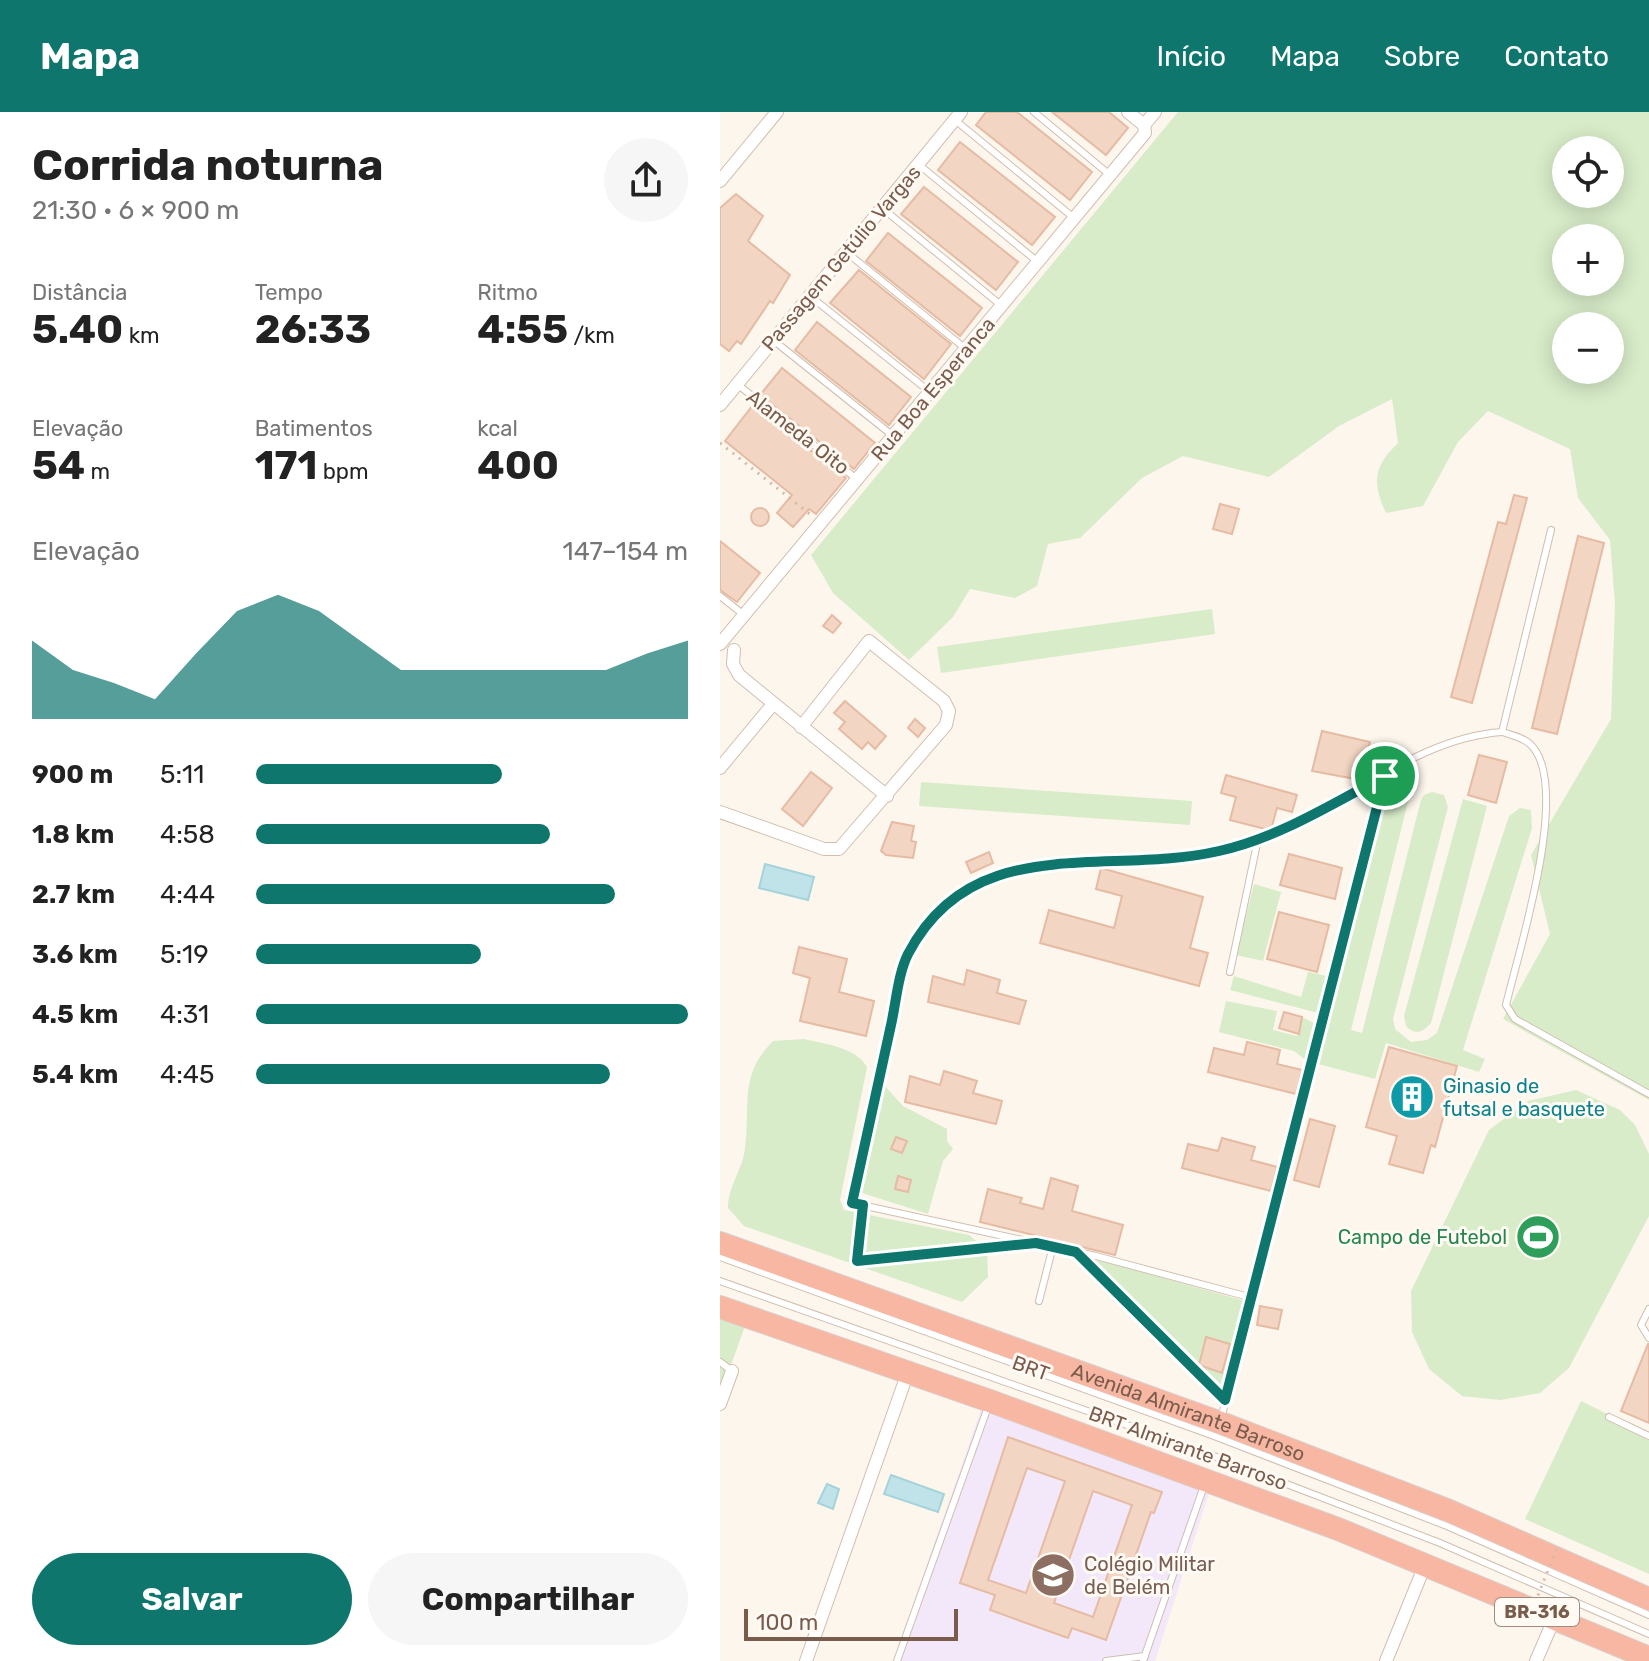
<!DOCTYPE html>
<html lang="pt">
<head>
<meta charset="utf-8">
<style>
	body { margin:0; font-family:Rubik,sans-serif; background:#f6f6f6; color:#222; height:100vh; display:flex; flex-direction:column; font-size:30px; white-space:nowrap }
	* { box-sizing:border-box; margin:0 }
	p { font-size:26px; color:#767676 }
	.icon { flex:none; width:44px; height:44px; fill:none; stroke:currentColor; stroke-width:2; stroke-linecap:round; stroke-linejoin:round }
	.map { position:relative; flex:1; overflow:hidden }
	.side { display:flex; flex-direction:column; background:#fff; width:720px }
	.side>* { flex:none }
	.tools { position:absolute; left:832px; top:24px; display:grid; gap:16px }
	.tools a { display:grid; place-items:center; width:72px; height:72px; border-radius:50%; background:#fff; box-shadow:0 4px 20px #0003; font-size:40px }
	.scale { position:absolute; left:24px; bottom:20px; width:214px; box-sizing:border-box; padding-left:8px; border:4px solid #7a5c4d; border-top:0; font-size:22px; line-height:28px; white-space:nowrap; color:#7a5c4d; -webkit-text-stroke:6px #fffaf3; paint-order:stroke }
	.pin { position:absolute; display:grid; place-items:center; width:68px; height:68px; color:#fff; margin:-34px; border:4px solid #fff; border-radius:50%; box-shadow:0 2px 8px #0007 }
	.round { display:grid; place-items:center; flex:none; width:84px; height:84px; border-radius:42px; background:#f6f6f6 }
	.summary { display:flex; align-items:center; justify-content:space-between; height:136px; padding:0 32px }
	h1 { font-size:44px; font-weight:700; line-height:60px }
	.metrics { display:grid; grid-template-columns:repeat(3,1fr); gap:12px; height:136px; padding:8px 32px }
	.metrics div { display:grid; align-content:center }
	.metrics b { font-size:40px; font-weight:700 }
	.metrics small { font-size:22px; font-weight:400 }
	.metrics p { font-size:22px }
	.chart { height:224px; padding:16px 32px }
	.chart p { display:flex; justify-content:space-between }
	.chart svg { width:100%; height:144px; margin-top:8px; fill:#0f766e; opacity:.7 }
	.action { display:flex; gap:16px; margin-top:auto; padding:16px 32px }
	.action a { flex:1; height:92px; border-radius:48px; background:#0f766e; color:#fff; font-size:32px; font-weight:700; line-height:92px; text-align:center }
	.action a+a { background:#f6f6f6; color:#222 }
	ul { padding:0 32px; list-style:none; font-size:26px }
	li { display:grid; grid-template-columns:128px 96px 1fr; align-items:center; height:60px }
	li i { height:20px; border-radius:10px; background:#0f766e }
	header { display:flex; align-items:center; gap:48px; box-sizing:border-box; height:112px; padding:0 40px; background:#0f766e; color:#fff }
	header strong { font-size:38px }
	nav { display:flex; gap:44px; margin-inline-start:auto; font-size:28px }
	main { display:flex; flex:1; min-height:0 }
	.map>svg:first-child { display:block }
	.education { fill:#f3e8fa }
	.green { fill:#d8ecc9; fill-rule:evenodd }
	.water { fill:#bfe3e8; stroke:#a5d3da; stroke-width:2 }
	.building { fill:#f3d5c3; stroke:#e6bba3; stroke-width:2; fill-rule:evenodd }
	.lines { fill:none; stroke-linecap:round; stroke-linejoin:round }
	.lane-casing { stroke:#d1beb0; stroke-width:8 }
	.street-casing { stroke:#d1beb0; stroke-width:14 }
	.highway-casing { stroke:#dad1cd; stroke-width:24 }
	.path { stroke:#d9b8a5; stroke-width:3; stroke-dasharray:2 6; stroke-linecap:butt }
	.lane { stroke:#fff; stroke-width:6 }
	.street { stroke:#fff; stroke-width:12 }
	.highway { stroke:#f7b7a3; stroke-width:22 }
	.path-bridge { stroke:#d9b8a5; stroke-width:3; stroke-dasharray:2 6; stroke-linecap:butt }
	.route-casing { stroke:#fff; stroke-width:16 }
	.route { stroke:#0f766e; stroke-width:10 }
	.labels { text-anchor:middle; stroke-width:6; stroke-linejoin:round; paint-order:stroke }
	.shield { fill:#fffaf3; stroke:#a28b7f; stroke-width:2 }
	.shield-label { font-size:18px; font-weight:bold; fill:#7a5c4d }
	.street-label { font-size:20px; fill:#7a5c4d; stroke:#fffaf3 }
	.culture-label { font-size:20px; fill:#0d838f; stroke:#fffaf3; text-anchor:start }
	.leisure-label { font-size:20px; fill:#27864d; stroke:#fffaf3; text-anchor:end }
	.education-label { font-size:20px; fill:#785e54; stroke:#fffaf3; text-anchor:start }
</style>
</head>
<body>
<header>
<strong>Mapa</strong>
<nav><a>Início</a><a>Mapa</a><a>Sobre</a><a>Contato</a></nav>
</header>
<main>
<section class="side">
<div class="summary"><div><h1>Corrida noturna</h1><p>21:30 · 6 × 900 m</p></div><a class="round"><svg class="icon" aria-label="share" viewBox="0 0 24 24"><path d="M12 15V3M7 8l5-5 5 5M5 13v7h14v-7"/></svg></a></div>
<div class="metrics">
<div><p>Distância</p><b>5.40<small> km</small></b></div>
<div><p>Tempo</p><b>26:33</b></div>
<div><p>Ritmo</p><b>4:55<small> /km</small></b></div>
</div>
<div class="metrics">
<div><p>Elevação</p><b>54<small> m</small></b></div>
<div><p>Batimentos</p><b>171<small> bpm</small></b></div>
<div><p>kcal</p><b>400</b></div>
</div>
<div class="chart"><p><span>Elevação</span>147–154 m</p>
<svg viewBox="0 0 160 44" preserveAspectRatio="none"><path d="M0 44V20L10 29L20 33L30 38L40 24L50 11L60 6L70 11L80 20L90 29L100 29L110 29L120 29L130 29L140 29L150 24L160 20V44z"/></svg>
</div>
<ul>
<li><b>900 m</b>5:11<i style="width:57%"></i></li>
<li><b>1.8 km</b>4:58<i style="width:68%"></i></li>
<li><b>2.7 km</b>4:44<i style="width:83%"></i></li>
<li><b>3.6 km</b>5:19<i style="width:52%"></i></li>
<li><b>4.5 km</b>4:31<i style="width:100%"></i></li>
<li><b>5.4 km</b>4:45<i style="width:82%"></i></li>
</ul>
<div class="action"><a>Salvar</a><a>Compartilhar</a></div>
</section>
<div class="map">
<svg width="929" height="1549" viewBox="0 0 929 1549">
	<rect width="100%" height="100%" fill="#fdf6ec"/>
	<polygon class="education" points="262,1295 490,1378 435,1549 173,1549"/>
	<g class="green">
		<path d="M458 0H929V988L783 907 830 822 811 743 891 607 895 493 890 428 858 386 850 337 768 299 738 330 703 394 666 401C652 370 653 355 678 331L672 287 619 314 549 365 463 344 422 366 360 426 328 432 317 474 295 486 250 477 233 505 189 548 113 481 91 443ZM846 38H890V82H846ZM846 126H890V170H846ZM846 214H890V258H846Z"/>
		<polygon points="492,497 495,522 221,561 217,535"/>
		<polygon points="201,670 472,689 470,713 199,694"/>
		<polygon points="674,679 690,682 631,918 642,921 701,688 704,683 712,680 724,683 728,695 673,907 675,917 691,930 707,928 717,921 789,704 800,696 811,698 812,716 743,938 765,947 759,960 666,931 655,967 598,952 664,696"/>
		<path d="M743 687 767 694 711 911C703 920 695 924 686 914L684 904Z"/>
		<polygon points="534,772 561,780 543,849 516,843"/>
		<polygon points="588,860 612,865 606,903 510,878 514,864 581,885"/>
		<polygon points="506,889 557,899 553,918 577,924 582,905 594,911 587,949 574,939 499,920"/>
		<path d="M84 927C105 932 136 935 147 955L120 1088 124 1098 249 1123 267 1138 268 1165 242 1190 24 1114 8 1096C8 1074 23 1057 25 1036 31 991 18 965 53 929Z"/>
		<polygon points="163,972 183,994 227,1017 227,1029 233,1037 223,1049 208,1102 139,1080"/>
		<polygon points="856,978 900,998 915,1013 929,1042 929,1104 849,1256 820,1281 780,1288 742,1284 709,1257 692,1220 691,1179 769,1018 808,989"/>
		<polygon points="365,1144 525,1189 503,1277"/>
		<polygon points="0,1195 26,1211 0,1284"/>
		<polygon points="861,1289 929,1323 929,1462 805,1407"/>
	</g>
	<g class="water">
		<polygon points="45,752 94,765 88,788 39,776"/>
		<polygon points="171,1363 224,1382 218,1400 164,1382"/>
		<polygon points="107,1372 119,1377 113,1397 98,1391"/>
	</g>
	<g class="building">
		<polygon points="266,0 297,0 372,60 350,88 256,13"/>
		<polygon points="332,0 389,0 408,16 386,43"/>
		<polygon points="240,30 335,105 312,133 218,58"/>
		<polygon points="204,75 298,150 276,178 181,102"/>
		<polygon points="16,82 43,104 28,129 70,163 53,191 50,189 21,232 17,229 9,239 0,232 0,96"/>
		<polygon points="168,121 262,196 240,224 146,149"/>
		<polygon points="139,158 231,232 204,267 110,191"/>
		<polygon points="97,210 191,285 169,313 75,238"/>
		<polygon points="62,256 155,331 134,357 40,283"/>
		<polygon points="33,293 126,366 96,402 89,397 73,415 57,401 72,383 5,329"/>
		<polygon points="794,383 807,386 752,591 731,585 778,410 786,412"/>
		<polygon points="500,392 519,397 512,422 493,417"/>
		<circle cx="40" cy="405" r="9"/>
		<polygon points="858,424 884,431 837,622 812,616"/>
		<polygon points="0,429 40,461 17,490 0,478"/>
		<polygon points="112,503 121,511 113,521 103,514"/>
		<polygon points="125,589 166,624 155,637 148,630 142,637 119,617 125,610 114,601"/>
		<polygon points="195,607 205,616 198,625 188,616"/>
		<polygon points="602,619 650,630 641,668 592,659"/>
		<polygon points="759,643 787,650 776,691 748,683"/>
		<polygon points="91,660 112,676 83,714 62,697"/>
		<polygon points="506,663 577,683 572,700 557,696 552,714 545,717 510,708 516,685 501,681"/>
		<polygon points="172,710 194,714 191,729 196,730 193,746 166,743 161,739"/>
		<polygon points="269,740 273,751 251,761 246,750"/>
		<polygon points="569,742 622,756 615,787 560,773"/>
		<polygon points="381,756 483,785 470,836 488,841 479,874 320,831 329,798 394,816 402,784 376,777"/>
		<polygon points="559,800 609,813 597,860 547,847"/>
		<polygon points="79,835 127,847 119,880 154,889 146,924 80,909 90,866 73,861"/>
		<polygon points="247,858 280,868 277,881 306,889 299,912 208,890 213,864 244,873"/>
		<polygon points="564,900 582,905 579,922 559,916"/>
		<polygon points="527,930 560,938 557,952 582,958 576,982 488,960 494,936 524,943"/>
		<polygon points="669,935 737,954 715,1035 711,1033 703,1061 669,1052 677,1024 646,1015"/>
		<polygon points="224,959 257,969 253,981 282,989 276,1012 185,990 190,964 220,973"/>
		<polygon points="590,1007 615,1014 599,1075 574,1068"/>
		<polygon points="176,1025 187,1029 182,1041 171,1037"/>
		<polygon points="502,1026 535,1035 531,1048 557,1055 551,1079 462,1056 468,1032 498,1039"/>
		<polygon points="178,1064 191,1068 188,1080 175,1077"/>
		<polygon points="331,1066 358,1074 352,1099 403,1113 395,1143 260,1110 268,1077 302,1086 300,1091 323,1097"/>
		<polygon points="540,1194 562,1198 558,1217 537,1213"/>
		<polygon points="486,1225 510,1232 502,1261 479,1253"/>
		<polygon points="928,1232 929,1232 929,1311 901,1299"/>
		<path d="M288 1325 442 1380 434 1401 431 1400 386 1528 352 1516 348 1526 270 1498 275 1483 240 1471ZM307 1356 345 1369 306 1481 268 1468ZM373 1379 412 1393 373 1505 334 1491Z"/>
	</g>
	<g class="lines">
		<g class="lane-casing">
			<g id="lane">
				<polyline points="314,0 390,63"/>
				<polyline points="235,8 354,106"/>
				<polyline points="198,52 318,150"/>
				<polyline points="162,96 282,194"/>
				<polyline points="126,140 246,237"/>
				<polyline points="90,184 210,280"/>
				<polyline points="53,228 172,323"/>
				<polyline points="17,272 138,368"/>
				<polyline points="0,484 24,503"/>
				<path d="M782 620C792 623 802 625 810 632 853 672 798 841 786 893L795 907 929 982"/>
				<polyline points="510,860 538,727"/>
				<polyline points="143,1093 137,1149 309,1132"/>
				<polyline points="358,1141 505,1288"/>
				<polyline points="0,1145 494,1324 727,1414 929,1503"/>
				<polyline points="0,1169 486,1341 720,1431 929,1522"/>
				<path d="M529 1185 376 1144 132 1091C143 1039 154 988 166 937 176 893 181 848 206 811 225 784 267 760 299 756 379 744 461 753 539 726 622 698 693 626 782 620L831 418"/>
				<polyline points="319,1189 333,1134"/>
				<polyline points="929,1197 921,1213 929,1226"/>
				<polyline points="0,1250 12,1259"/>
				<polyline points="889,1305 929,1324"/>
				<polyline points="501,1308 529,1185 665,664"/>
				<polyline points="177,1549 269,1292"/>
				<polyline points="386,1549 425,1544"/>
				<polyline points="423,1549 485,1371"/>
			</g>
		</g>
		<g class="street-casing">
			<g id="street">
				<polyline points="424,13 435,0"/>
				<polyline points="0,69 57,0"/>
				<polyline points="0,293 241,0"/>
				<polyline points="0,532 425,21 424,13 408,0"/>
				<polyline points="14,538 13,552 19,563 167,684"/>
				<polyline points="0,656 53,592"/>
				<polyline points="0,700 104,737 119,737 226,613 229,599 224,589 149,529 81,615"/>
				<polyline points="0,1292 12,1259"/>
				<polyline points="86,1549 188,1260"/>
				<polyline points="666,1549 705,1453"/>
				<polyline points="816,1549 834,1507"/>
			</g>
		</g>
		<g class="highway-casing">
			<g id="highway">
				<path id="s1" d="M0 1131 501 1311 727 1398 929 1487"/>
				<polyline points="0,1195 270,1289 618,1417 929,1546"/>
			</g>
		</g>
		<polyline class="path" points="0,331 91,403"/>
		<use href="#lane" class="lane"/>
		<use href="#street" class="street"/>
		<use href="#highway" class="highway"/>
		<polyline class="path-bridge" points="806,1513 837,1436"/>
	</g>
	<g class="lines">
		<g class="route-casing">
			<path id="route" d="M665 664 505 1288 356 1140 316 1131 137 1149 143 1093 132 1091C145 1031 158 972 171 913 176 891 178 862 188 842 253 717 387 765 499 739 558 726 612 692 665 664Z"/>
		</g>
		<use href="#route" class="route"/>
	</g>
	<defs>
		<g id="building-disc" transform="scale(2.3)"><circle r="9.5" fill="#0f9aa8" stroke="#fffaf3"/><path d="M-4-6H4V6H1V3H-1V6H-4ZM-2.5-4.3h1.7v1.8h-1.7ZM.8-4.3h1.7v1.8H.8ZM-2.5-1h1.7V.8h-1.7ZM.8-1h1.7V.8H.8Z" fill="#fff"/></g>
		<g id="stadium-disc" transform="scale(2.3)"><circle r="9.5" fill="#2e9e5b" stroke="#fffaf3"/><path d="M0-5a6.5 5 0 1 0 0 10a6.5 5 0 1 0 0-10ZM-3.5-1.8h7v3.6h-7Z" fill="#fff"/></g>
		<g id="school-disc" transform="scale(2.3)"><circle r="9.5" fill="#8d6e63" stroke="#fffaf3"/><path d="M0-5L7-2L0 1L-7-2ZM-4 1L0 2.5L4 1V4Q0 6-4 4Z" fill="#fff"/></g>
	</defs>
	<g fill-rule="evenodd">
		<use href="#building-disc" x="692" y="985"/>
		<use href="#stadium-disc" x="818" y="1125"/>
		<use href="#school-disc" x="333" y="1463"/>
	</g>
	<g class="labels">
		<rect class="shield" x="775" y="1486" width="84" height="28" rx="6"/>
		<g class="shield-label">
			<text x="817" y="1506">BR-316</text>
		</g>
		<g class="street-label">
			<text transform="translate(121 146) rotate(-50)" y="7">Passagem Getúlio Vargas</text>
			<text transform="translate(213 277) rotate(-50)" y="7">Rua Boa Esperanca</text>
			<text transform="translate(78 320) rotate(38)" y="7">Alameda Oito</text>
			<text transform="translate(311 1256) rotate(20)" y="7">BRT</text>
			<text dy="7" stroke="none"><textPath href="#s1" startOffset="498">Avenida Almirante Barroso</textPath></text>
			<text transform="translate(468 1336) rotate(20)" y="7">BRT Almirante Barroso</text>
		</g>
		<g class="culture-label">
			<text x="723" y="981">Ginasio de<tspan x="723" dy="23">futsal e basquete</tspan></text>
		</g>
		<g class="leisure-label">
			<text x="787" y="1132">Campo de Futebol</text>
		</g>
		<g class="education-label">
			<text x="364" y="1459">Colégio Militar<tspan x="364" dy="23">de Belém</tspan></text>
		</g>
	</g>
</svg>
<div class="tools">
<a><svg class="icon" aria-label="locate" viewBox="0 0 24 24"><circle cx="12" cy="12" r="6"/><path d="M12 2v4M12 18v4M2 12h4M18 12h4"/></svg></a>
<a>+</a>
<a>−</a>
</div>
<div class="scale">100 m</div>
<div class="pin" style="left:665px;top:664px;background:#1e9e55"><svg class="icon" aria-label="arrive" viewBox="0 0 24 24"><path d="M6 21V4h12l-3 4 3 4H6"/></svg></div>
</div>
</main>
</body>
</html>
